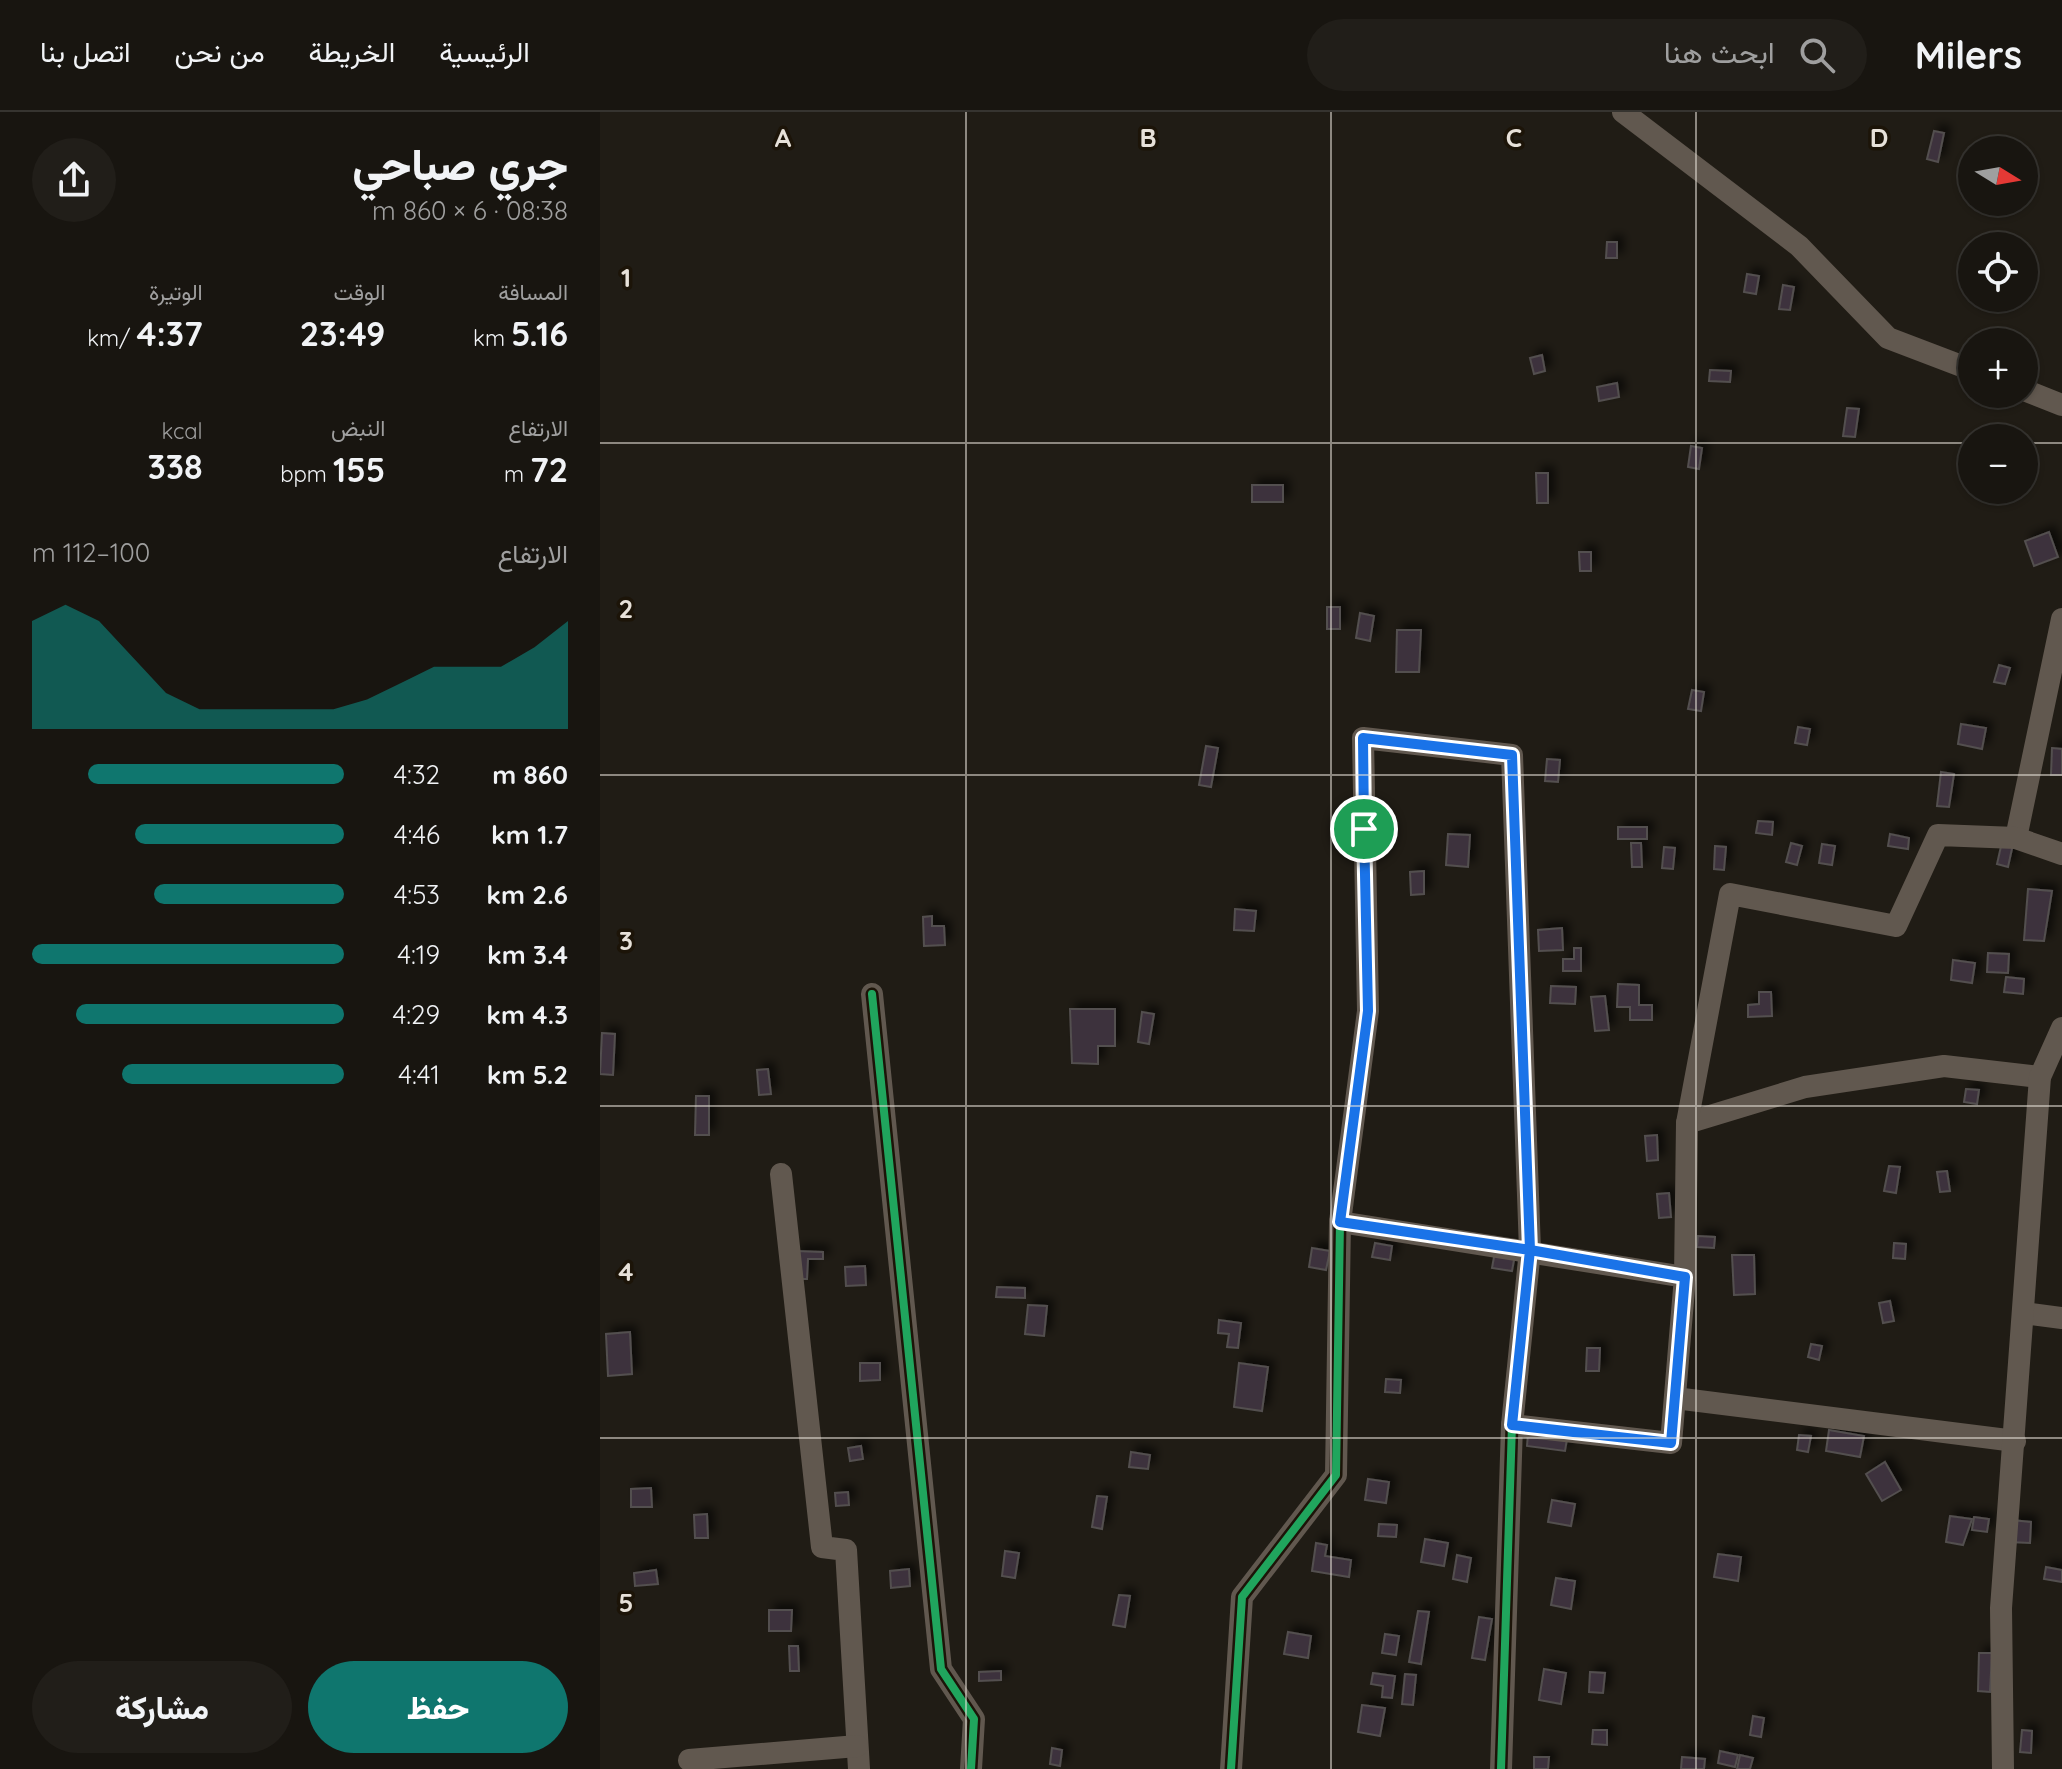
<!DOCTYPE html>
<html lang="ar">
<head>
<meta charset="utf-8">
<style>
	body { margin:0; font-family:Quicksand,Vazirmatn,sans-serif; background:#211e19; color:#f1f3f6; direction:rtl; height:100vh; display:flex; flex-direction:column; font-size:30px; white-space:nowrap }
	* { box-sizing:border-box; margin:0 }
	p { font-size:26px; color:#9f9f9f }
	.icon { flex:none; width:44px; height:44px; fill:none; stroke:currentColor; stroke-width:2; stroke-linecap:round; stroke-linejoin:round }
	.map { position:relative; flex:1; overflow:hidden; direction:ltr }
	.sheet { display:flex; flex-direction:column; background:#181510; width:600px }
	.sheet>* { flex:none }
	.needle { width:52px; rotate:101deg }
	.buttons { position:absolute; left:1358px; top:24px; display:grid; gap:16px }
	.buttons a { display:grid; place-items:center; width:80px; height:80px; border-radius:50%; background:#181510; box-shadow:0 2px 6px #0004,0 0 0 2px #363430; font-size:40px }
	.pin { position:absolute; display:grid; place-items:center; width:68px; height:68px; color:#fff; margin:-34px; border:4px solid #fff; border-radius:50%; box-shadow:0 2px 8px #0007 }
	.round { display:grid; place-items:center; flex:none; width:84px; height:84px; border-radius:42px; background:#211e19 }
	.overview { display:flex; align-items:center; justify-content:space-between; height:136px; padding:0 32px }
	h1 { font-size:44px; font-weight:800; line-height:60px }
	.stats { display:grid; grid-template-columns:repeat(3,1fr); gap:12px; height:136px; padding:8px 32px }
	.stats div { display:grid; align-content:center }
	.stats b { font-size:34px; font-weight:800 }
	.stats small { font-size:22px; font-weight:400 }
	.stats p { font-size:22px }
	.chart { height:224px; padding:16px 32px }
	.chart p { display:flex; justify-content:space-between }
	.chart svg { width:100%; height:144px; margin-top:8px; fill:#0f766e; opacity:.7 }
	.primary-button { display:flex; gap:16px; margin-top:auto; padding:16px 32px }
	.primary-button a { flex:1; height:92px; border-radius:48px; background:#0f766e; color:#fff; font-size:32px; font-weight:800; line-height:92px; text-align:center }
	.primary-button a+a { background:#211e19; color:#f1f3f6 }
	ul { padding:0 32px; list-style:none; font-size:26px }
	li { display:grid; grid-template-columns:128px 96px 1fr; align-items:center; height:60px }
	li i { height:20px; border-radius:10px; background:#0f766e }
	header { display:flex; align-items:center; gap:48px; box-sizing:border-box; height:112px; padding:0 40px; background:#181510; border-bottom:2px solid #363430 }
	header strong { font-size:38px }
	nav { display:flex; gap:44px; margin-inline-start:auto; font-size:28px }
	.search { width:560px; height:72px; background:#211e19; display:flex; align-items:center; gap:20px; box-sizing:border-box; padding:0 28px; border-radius:44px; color:#9f9f9f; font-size:30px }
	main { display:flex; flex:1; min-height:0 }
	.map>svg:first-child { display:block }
	.building { fill:#3e323c; stroke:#534f4f; stroke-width:2; filter:url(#shadow) }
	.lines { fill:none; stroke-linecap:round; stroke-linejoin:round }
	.minor { stroke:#61584f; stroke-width:22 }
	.cycleway-casing { stroke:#1c1408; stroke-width:13 }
	.cycleway { stroke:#20a55d; stroke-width:8 }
	.route-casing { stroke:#fff; stroke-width:16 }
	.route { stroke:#1a73e8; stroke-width:10 }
	.grid { fill:none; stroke:#e7e1d9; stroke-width:2; stroke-opacity:0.55 }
	.grid-label { font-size:26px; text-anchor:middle; font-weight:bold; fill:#e7e1d9; stroke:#1c1408; stroke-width:7; stroke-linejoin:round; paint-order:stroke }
</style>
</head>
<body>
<header>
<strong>Milers</strong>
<div class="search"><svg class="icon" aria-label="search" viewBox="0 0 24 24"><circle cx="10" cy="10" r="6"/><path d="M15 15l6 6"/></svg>ابحث هنا</div>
<nav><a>الرئيسية</a><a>الخريطة</a><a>من نحن</a><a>اتصل بنا</a></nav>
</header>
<main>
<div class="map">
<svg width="1462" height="1657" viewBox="0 0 1462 1657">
	<defs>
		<filter id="shadow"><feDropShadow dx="6" dy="-6" stdDeviation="4" flood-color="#0009"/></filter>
	</defs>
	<rect width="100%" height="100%" fill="#201c15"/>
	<g class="building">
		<polygon points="1334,19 1344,21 1338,50 1327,47"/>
		<polygon points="1007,130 1017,130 1017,146 1006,146"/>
		<polygon points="1147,162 1159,164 1156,182 1144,180"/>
		<polygon points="1183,173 1194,175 1190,198 1179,197"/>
		<polygon points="942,243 945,259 934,262 930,246"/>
		<polygon points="1110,258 1131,259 1130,270 1109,269"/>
		<polygon points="1017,271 1019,285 999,289 997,275"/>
		<polygon points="1247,296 1259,297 1255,325 1243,324"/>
		<polygon points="1091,334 1102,336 1099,357 1088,355"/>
		<polygon points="936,361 948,361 948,391 937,391"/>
		<rect x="652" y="373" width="31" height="17"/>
		<polygon points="1449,420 1458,445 1434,454 1425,429"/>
		<polygon points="979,440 991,440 991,459 980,459"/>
		<rect x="727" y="495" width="13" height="22"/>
		<polygon points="760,501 774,504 770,529 756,526"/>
		<polygon points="797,518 821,518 819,560 796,560"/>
		<polygon points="1399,553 1410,556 1405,572 1394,570"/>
		<polygon points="1092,578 1104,580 1101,599 1088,597"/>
		<polygon points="1361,612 1386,616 1382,637 1358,632"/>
		<polygon points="1198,615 1210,617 1207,633 1195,631"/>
		<polygon points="606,634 618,636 611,675 599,673"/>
		<polygon points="1452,636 1462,637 1462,663 1451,663"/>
		<polygon points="947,647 960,648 958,670 945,669"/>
		<polygon points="1341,660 1354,662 1349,695 1337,694"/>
		<polygon points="1158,709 1173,710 1172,723 1156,721"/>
		<rect x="1018" y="715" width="29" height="12"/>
		<polygon points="848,722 870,723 868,755 846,753"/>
		<polygon points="1290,722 1309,726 1308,737 1288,734"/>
		<polygon points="1402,730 1413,732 1408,755 1397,752"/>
		<polygon points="1031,731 1041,731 1042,755 1032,755"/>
		<polygon points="1191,731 1202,734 1197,753 1186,750"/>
		<polygon points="1222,732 1235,734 1232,753 1219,751"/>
		<polygon points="1115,734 1126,735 1124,758 1114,757"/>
		<polygon points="1064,735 1075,736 1073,757 1062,756"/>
		<polygon points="824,759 824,782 811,783 810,760"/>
		<polygon points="1428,777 1452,779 1444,829 1424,828"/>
		<polygon points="635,797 656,799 654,819 634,818"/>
		<polygon points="332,804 332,814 344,814 345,833 324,834 323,805"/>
		<polygon points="962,816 963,838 939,839 938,818"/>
		<polygon points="974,836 981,836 981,859 963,859 963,847 974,847"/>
		<polygon points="1388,841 1409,842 1408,861 1387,860"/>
		<polygon points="1353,848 1375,851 1372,871 1351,868"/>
		<polygon points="1406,865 1424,867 1423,882 1404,880"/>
		<polygon points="1018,872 1039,873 1039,893 1052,893 1052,908 1030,908 1030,895 1017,895"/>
		<polygon points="951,874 976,875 975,892 950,891"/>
		<polygon points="1159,880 1171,880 1172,904 1148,905 1148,893 1159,892"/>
		<polygon points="1005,884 1009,918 995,919 991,885"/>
		<polygon points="470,897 515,897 515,934 498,934 498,952 472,951"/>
		<polygon points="542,900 554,902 549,932 538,930"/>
		<polygon points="2,921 15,922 13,963 0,962"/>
		<polygon points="168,957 171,982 159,983 157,958"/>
		<polygon points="1366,977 1379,978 1377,992 1364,990"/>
		<polygon points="96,984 109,984 109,1023 95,1023"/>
		<polygon points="1057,1023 1058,1048 1047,1049 1045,1024"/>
		<polygon points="1289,1054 1300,1055 1296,1081 1284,1079"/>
		<polygon points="1347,1059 1350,1079 1340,1080 1337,1060"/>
		<polygon points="1069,1081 1071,1105 1059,1106 1057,1082"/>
		<polygon points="1098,1124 1115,1125 1114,1136 1097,1135"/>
		<polygon points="775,1131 792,1134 790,1148 772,1145"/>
		<polygon points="1294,1131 1306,1132 1305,1147 1293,1146"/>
		<polygon points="896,1134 916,1137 912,1159 892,1156"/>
		<polygon points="712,1136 730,1139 726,1158 709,1155"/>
		<polygon points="196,1139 223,1140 223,1147 208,1147 207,1167 195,1167"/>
		<polygon points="1132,1143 1154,1143 1155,1182 1134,1183"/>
		<polygon points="265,1154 266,1173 246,1174 245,1155"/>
		<polygon points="397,1175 425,1176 425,1186 396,1185"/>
		<polygon points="1290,1189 1294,1209 1283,1211 1279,1191"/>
		<polygon points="428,1193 447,1194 444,1224 425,1222"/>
		<polygon points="619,1208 641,1211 638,1236 627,1235 629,1222 618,1221"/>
		<polygon points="30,1220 32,1262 8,1264 6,1222"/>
		<polygon points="1211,1232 1222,1234 1219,1248 1208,1245"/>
		<polygon points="987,1236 1000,1236 999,1259 986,1259"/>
		<polygon points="260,1251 280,1251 280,1268 260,1269"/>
		<polygon points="639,1251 668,1255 662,1299 634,1295"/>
		<polygon points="786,1267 801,1268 800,1281 785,1280"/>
		<polygon points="1229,1318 1264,1324 1260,1345 1226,1339"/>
		<polygon points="928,1322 967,1327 965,1339 927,1334"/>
		<polygon points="1199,1323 1211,1324 1208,1340 1197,1338"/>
		<polygon points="261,1334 263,1347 250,1349 248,1336"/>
		<polygon points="531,1340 550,1343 548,1357 529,1355"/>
		<polygon points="1285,1350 1301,1378 1282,1389 1266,1362"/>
		<polygon points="768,1367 789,1370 786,1391 765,1388"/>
		<polygon points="51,1376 52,1395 31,1395 31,1377"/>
		<polygon points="248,1380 249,1393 236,1394 235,1381"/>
		<polygon points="497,1384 507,1385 502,1417 492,1415"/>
		<polygon points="952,1388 975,1392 971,1414 948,1410"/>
		<polygon points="107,1402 108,1426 95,1426 94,1403"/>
		<polygon points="1350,1404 1372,1407 1363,1433 1346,1430"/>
		<polygon points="1374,1405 1389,1407 1387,1420 1372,1418"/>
		<polygon points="1411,1408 1431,1410 1430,1431 1409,1430"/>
		<polygon points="779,1412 797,1413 796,1425 778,1424"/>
		<polygon points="825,1427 848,1431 844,1454 821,1450"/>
		<polygon points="716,1431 727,1433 725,1444 751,1448 749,1465 712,1459"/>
		<polygon points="405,1439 419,1441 415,1466 402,1464"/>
		<polygon points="1118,1442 1141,1445 1138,1469 1114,1465"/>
		<polygon points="857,1443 871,1446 867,1470 853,1467"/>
		<polygon points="1446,1455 1462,1458 1462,1470 1444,1467"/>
		<polygon points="309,1457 310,1474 291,1476 290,1459"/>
		<polygon points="56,1458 58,1472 35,1474 34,1461"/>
		<polygon points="956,1466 975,1469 971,1497 951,1493"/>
		<polygon points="519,1483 530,1484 525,1515 513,1513"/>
		<polygon points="169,1498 192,1498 191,1519 169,1519"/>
		<polygon points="818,1499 829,1500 821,1552 809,1550"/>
		<polygon points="879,1505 892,1507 885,1548 872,1546"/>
		<polygon points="688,1520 711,1524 708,1546 684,1542"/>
		<polygon points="785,1522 799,1524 796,1543 782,1541"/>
		<polygon points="189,1534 198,1534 199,1559 190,1559"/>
		<polygon points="1379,1541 1392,1541 1390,1580 1378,1579"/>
		<polygon points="944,1557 966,1561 961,1592 939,1588"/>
		<polygon points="401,1559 401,1568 379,1569 379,1560"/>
		<polygon points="990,1560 1005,1561 1003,1581 989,1580"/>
		<polygon points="773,1561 795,1564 792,1586 782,1585 783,1574 771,1572"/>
		<polygon points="805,1562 816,1563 813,1593 802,1592"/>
		<polygon points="762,1593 785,1596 780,1624 758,1620"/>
		<polygon points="1153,1604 1164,1606 1161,1625 1150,1623"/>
		<polygon points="993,1618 1007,1618 1007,1633 992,1632"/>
		<polygon points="1422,1618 1432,1619 1431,1641 1420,1640"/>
		<polygon points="452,1636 462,1638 460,1654 450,1652"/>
		<polygon points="1120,1639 1138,1643 1135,1655 1118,1651"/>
		<polygon points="1140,1643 1153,1646 1150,1657 1137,1657"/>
		<polygon points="934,1645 949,1645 948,1657 934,1657"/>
		<polygon points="1082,1645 1105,1647 1104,1657 1081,1657"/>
	</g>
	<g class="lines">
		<g class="minor">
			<polyline points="1023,0 1199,134 1288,226 1372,258"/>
			<polyline points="1424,278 1462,293"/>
			<polyline points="1416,726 1462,507"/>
			<polyline points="272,882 341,1557 374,1607 371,1657"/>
			<polyline points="1087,1011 1205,975 1344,954 1440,965"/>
			<polyline points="181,1062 222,1435 246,1438 259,1657"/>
			<polyline points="740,1110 1085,1165"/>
			<polyline points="1423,1201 1462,1206"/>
			<polyline points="1075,1286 1415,1329"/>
			<polyline points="912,1313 1071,1331 1085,1165 1087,1011 1130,782 1296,814 1338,723 1416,726 1462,742"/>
			<polyline points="89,1648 257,1634"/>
			<polyline points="631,1657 642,1485 736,1363 740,1110 768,899 763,626 912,643 930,1138 912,1313 901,1657"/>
			<polyline points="1403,1657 1401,1496 1440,965 1462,916"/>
		</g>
		<g class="cycleway-casing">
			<g id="cycleway">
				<polyline points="272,882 341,1557 374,1607 371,1657"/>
				<polyline points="631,1657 642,1485 736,1363 740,1110 768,899 763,626 912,643 930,1138 912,1313 901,1657"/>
			</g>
		</g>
		<use href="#cycleway" class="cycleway"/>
	</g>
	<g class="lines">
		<g class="route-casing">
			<polyline id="route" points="764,717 768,899 740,1110 930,1138 912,1313 1071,1331 1085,1165 930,1138 912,643 763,626 764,717"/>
		</g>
		<use href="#route" class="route"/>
	</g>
	<path class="grid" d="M366 0V1657M731 0V1657M1096 0V1657M0 331H1372M1424 331H1462M0 663H1462M0 994H1462M0 1326H1462"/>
	<g class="grid-label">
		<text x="183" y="35">A</text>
		<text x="548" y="35">B</text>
		<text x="914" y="35">C</text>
		<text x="1279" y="35">D</text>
		<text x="26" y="175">1</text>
		<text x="26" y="506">2</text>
		<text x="26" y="838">3</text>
		<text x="26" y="1169">4</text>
		<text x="26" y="1500">5</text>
	</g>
</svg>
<div class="buttons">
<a><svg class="needle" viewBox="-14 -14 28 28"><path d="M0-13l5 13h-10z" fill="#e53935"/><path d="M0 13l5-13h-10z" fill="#9f9f9f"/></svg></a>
<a><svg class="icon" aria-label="locate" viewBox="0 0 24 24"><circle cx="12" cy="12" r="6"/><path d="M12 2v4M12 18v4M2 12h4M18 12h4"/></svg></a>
<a>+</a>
<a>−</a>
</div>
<div class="pin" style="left:764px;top:717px;background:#1e9e55"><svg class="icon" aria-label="arrive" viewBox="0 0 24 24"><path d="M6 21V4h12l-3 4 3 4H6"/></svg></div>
</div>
<section class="sheet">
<div class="overview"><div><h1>جري صباحي</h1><p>08:38 · 6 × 860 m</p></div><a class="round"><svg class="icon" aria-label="share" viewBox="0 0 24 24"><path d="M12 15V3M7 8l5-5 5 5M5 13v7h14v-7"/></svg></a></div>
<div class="stats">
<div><p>المسافة</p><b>5.16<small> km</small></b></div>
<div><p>الوقت</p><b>23:49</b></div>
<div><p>الوتيرة</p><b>4:37<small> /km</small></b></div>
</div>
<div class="stats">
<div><p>الارتفاع</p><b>72<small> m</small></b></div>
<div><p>النبض</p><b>155<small> bpm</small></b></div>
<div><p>kcal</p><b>338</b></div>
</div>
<div class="chart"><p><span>الارتفاع</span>100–112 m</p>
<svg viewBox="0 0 160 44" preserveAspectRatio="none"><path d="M0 44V11L10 6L20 11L30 22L40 33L50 38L60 38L70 38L80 38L90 38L100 35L110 30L120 25L130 25L140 25L150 19L160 11V44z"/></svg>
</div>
<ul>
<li><b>860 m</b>4:32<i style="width:82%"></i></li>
<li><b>1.7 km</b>4:46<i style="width:67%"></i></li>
<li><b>2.6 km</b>4:53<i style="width:61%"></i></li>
<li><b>3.4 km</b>4:19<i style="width:100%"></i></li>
<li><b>4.3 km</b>4:29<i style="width:86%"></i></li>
<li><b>5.2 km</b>4:41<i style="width:71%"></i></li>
</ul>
<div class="primary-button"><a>حفظ</a><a>مشاركة</a></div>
</section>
</main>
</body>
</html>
